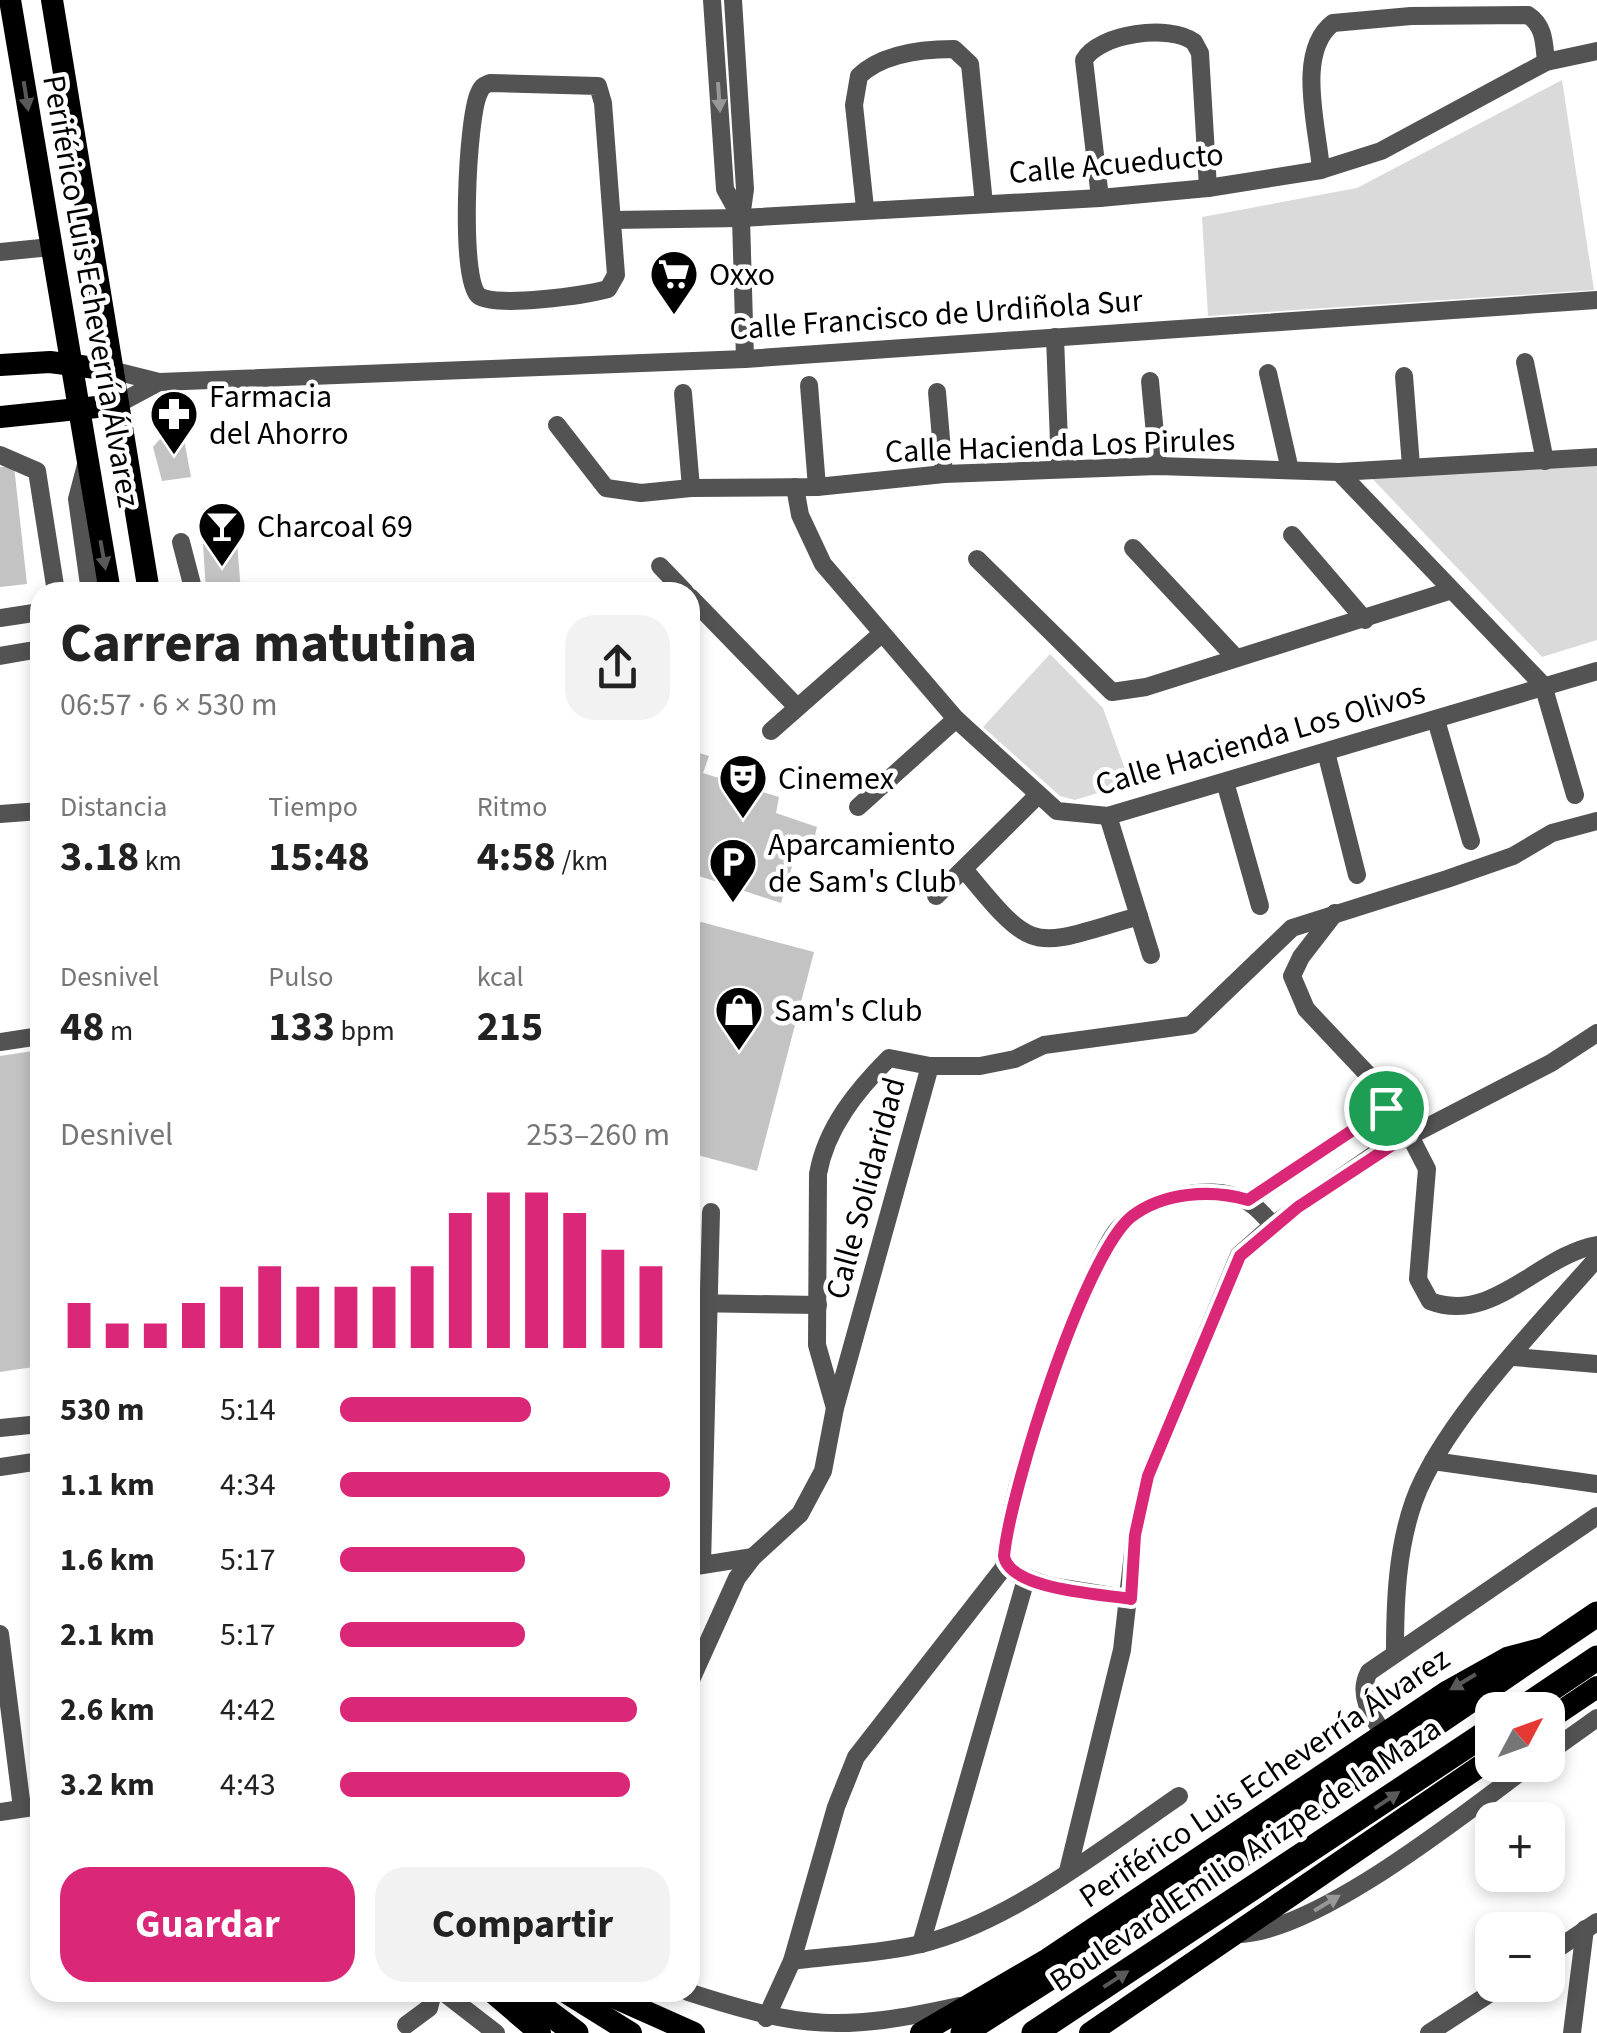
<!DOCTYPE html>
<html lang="es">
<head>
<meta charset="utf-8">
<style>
	body { margin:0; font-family:"Source Sans 3",sans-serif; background:#f2f2f2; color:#222; height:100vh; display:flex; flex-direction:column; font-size:38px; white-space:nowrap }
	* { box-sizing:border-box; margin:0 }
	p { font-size:32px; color:#767676 }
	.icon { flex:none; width:55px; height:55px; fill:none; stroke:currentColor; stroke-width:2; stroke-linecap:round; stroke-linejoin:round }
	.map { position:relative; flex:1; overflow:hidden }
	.panel { position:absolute; left:30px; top:582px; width:670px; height:1420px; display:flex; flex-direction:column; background:#fff; border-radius:30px; box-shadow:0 5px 15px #0003 }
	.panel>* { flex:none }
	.needle { width:65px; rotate:49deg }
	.fabs { position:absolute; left:1475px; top:1692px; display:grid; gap:20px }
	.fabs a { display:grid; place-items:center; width:90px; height:90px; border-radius:20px; background:#fff; box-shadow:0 5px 15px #0003; font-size:50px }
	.pin { position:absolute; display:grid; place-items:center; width:85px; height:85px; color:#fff; margin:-42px; border:5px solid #fff; border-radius:50%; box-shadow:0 2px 10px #0007 }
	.round { display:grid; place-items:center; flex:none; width:105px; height:105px; border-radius:30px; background:#f2f2f2 }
	.headline { display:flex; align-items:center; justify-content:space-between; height:170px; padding:0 30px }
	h1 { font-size:55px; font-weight:700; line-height:75px }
	.stats { display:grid; grid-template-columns:repeat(3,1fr); gap:15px; height:170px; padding:10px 30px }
	.stats div { display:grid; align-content:center }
	.stats b { font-size:42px; font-weight:700 }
	.stats small { font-size:28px; font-weight:400 }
	.stats p { font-size:28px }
	.chart { height:280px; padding:20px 30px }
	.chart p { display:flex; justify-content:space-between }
	.chart svg { width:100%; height:180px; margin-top:10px; stroke:#db2777; stroke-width:6 }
	.cta { display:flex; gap:20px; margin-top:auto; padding:20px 30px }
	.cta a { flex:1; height:115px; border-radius:30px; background:#db2777; color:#fff; font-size:40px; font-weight:700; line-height:115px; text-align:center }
	.cta a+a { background:#f2f2f2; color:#222 }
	ul { padding:0 30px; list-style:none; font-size:32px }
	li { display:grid; grid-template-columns:160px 120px 1fr; align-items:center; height:75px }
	li i { height:25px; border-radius:12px; background:#db2777 }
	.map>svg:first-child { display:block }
	.green { fill:#dadada }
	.building { fill:#c3c3c3 }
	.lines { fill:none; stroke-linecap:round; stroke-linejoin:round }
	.minor { stroke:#535353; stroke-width:18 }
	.major { stroke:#000; stroke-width:22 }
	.highway { stroke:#000; stroke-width:25 }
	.oneway { fill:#595959 }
	.oneway2 { fill:#989898 }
	.route-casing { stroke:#fff; stroke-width:20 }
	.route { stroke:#db2777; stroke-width:12 }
	.labels { text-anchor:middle; stroke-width:9; stroke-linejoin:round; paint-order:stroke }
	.street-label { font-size:32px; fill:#000; stroke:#fff }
	.poi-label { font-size:32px; fill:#000; stroke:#fff; text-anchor:start }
</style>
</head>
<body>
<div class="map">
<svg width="1597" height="2033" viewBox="0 0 1597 2033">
	<rect width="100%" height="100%" fill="#fff"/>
	<g class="green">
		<polygon points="1562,80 1594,290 1208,316 1202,217 1357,188"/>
		<polygon points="1597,463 1597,640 1542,657 1366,472"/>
		<polygon points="1050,654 1103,708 1130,783 1075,800 1060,796 983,727"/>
	</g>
	<g class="building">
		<polygon points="183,434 191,477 162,481 153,447 160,439"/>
		<polygon points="14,466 27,584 0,587 0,467"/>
		<polygon points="237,542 241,592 206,592 203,544"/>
		<polygon points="690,750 709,756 703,773 779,797 776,813 817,827 810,856 797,850 781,903 690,873"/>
		<polygon points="690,919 814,952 757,1171 690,1153"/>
		<polygon points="40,1050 40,1366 0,1372 0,1056"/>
	</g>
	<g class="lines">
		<g class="minor">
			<polyline points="712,0 725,189 741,218"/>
			<polyline points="733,0 745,189 741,218 745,359"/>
			<path d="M490 83 598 86 603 103 616 275 608 289C586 295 497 308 479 296 459 283 467 117 479 93 482 86 483 86 490 83Z"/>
			<path d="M1321 170C1318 128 1295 52 1333 23L1411 16 1528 15C1545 26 1544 44 1546 62"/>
			<path d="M1100 198 1084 60C1099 33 1170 24 1194 42L1200 53 1208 188"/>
			<path d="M865 208 854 105 859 76C883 53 922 49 954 49L970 64 984 204"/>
			<polyline points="613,220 741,218 1100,198 1208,188 1321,170 1381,151 1546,62 1597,51"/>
			<polyline points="0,252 51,247"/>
			<polyline points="1055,337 1060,469"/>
			<polyline points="1525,362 1545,461"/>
			<polyline points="111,370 159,382 745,359 1597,300"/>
			<polyline points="1268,373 1290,470"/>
			<polyline points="1404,376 1411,466"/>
			<polyline points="1150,381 1158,466"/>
			<polyline points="809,385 817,487"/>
			<polyline points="937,392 944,474"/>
			<polyline points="683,393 691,488"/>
			<polyline points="116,405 159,382"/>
			<polyline points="557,425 606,488 641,493 691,488 817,487 944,474 1158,466 1339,472 1597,457"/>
			<polyline points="0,455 37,471 56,592"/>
			<polyline points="87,461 77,499 90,592"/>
			<polyline points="1339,472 1543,685 1575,795"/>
			<polyline points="795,487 800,515 823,564 956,719 1057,811 1108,816 1597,671"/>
			<polyline points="1292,535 1365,620"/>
			<polyline points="181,542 194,592"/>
			<polyline points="1133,548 1235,657"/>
			<polyline points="977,559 1112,692 1146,687 1449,591"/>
			<polyline points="660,566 685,592"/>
			<polyline points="690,597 797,707"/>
			<polyline points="0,618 40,612"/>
			<polyline points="0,656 40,649"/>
			<polyline points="1436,720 1471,841"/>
			<polyline points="771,731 880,635"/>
			<polyline points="1326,752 1357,875"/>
			<polyline points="1225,782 1260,906"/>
			<polyline points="858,807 956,719"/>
			<polyline points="0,814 40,811"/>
			<polyline points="1108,816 1151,955"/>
			<path d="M964 869C1037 959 1032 946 1139 916"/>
			<polyline points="936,896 1037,796"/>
			<path d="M1335 913 1301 957 1292 976 1306 1009 1372 1079 1386 1108 1409 1134 1427 1169 1418 1279 1430 1301C1493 1325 1539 1255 1597 1245"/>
			<polyline points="0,1042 40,1036"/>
			<polyline points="1248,1201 1386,1108"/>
			<polyline points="690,1303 818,1305"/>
			<polyline points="1514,1357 1597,1364"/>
			<path d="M835 1408 817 1345 818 1174C826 1128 857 1090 889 1058L930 1066H980L1015 1059 1044 1045 1191 1025 1292 928 1447 879 1513 856 1552 833 1597 821"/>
			<polyline points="0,1428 40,1424"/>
			<polyline points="1433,1461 1597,1484"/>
			<polyline points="0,1467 40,1461"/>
			<polyline points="702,1564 711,1212"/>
			<path d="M1005 1566C996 1519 1086 1267 1118 1229 1145 1198 1207 1182 1245 1200 1256 1205 1265 1217 1273 1225"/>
			<polyline points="690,1567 753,1557"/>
			<polyline points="1018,1575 1050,1586 1131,1599"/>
			<polyline points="0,1634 22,1808"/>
			<path d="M1395 1652C1395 1601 1397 1549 1414 1501 1443 1421 1541 1323 1597 1258"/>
			<polyline points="690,1682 737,1578 753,1557 800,1514 823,1471 835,1408 930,1066"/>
			<path d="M1384 1734C1371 1716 1357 1694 1369 1672L1597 1516"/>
			<polyline points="1548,1753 1597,1718"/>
			<polyline points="0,1812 40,1806"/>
			<polyline points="1068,1871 1122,1650 1135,1535 1148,1476 1239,1255 1273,1225 1375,1154 1551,1063 1597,1033"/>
			<path d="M1236 1934C1314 1935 1465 1813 1530 1765"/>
			<polyline points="921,1944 1026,1579"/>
			<polyline points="1548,1955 1597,1922"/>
			<path d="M792 1961C834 1955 879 1954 921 1944 1011 1922 1103 1848 1179 1796"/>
			<polyline points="443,1992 496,2033"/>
			<path d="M688 1992C802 2029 842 2032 959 2006"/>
			<polyline points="766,2018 792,1961 836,1807 856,1757 1005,1566"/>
			<polyline points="406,2025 429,2008 433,1992"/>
			<polyline points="1429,2033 1503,1985"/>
			<polyline points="1572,2033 1585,1929"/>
		</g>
		<g class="major">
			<polyline points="10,0 110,592"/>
			<polyline points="52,0 149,592"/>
			<polyline points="0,365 50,362 111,370"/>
			<polyline points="0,417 116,405"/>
			<polyline points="1548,1720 1597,1687"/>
			<polyline points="492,1992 540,2033"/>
			<polyline points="565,1992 631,2033"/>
			<polyline points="602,1992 694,2033"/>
			<polyline points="921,2033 1048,1959 1448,1691 1507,1658 1541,1649"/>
			<polyline points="1090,2033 1492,1758"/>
		</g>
		<g class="highway">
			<polyline points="1520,1710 1597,1658"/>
			<polyline points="521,1992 576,2033"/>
			<polyline points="963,2033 1255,1847 1597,1614"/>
			<polyline points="1034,2033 1492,1729"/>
		</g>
	</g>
	<defs><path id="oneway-solid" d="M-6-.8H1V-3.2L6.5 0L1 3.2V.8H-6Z" transform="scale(2.5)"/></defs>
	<g class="oneway">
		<use href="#oneway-solid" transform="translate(26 96) rotate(81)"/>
		<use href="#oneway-solid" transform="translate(103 555) rotate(80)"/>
		<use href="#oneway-solid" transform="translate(1463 1682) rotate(149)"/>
		<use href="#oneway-solid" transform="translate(1387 1800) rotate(-34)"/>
		<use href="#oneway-solid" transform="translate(1116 1979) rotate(-33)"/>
	</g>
	<g class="oneway2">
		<use href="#oneway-solid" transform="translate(719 97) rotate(86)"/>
		<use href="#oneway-solid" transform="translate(1327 1903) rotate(-31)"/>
	</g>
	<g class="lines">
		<g class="route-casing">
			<path id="route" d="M1386 1108 1409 1134 1298 1207 1240 1256 1148 1476 1135 1535 1131 1599C1101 1594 1010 1590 1004 1556 1010 1491 1084 1256 1131 1217 1163 1192 1211 1189 1248 1200Z"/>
		</g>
		<use href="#route" class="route"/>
	</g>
	<defs>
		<g id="supermarket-pin" transform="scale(2.5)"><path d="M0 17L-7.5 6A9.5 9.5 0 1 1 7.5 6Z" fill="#000" stroke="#fff"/><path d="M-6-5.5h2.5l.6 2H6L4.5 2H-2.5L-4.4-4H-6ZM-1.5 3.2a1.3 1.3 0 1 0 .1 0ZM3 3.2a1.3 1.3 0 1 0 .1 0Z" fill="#fff"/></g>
		<g id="pharmacy-pin" transform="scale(2.5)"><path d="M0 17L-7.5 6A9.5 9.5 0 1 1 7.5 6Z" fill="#000" stroke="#fff"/><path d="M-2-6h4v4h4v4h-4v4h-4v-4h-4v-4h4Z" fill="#fff"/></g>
		<g id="bar-pin" transform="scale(2.5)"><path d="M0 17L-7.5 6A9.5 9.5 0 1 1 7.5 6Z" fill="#000" stroke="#fff"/><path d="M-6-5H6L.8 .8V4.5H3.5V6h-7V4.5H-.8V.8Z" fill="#fff"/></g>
		<g id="theatre-pin" transform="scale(2.5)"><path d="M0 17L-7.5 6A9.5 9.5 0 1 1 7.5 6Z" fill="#000" stroke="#fff"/><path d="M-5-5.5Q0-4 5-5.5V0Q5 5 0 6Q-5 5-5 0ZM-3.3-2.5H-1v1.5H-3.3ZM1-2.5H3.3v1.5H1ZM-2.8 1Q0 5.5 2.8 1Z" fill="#fff"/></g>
		<g id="parking-pin" transform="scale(2.5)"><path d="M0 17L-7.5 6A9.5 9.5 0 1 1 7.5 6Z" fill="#000" stroke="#fff"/><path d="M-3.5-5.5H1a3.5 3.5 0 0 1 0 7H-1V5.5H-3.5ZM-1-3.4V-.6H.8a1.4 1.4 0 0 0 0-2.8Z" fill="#fff"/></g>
		<g id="shop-pin" transform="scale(2.5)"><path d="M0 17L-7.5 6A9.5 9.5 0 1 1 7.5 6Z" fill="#000" stroke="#fff"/><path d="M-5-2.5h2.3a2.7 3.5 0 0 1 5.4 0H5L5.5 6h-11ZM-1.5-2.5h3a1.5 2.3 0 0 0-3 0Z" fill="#fff"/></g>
	</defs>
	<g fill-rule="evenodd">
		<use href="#supermarket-pin" x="674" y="274"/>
		<use href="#pharmacy-pin" x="174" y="414"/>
		<use href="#bar-pin" x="222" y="526"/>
		<use href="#theatre-pin" x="743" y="778"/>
		<use href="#parking-pin" x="733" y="862"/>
		<use href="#shop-pin" x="739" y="1010"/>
	</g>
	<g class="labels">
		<g class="street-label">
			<text transform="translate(1116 163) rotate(-5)" y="11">Calle Acueducto</text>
			<text transform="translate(92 291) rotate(80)" y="11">Periférico Luis Echeverría Álvarez</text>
			<text transform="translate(936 314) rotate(-4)" y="11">Calle Francisco de Urdiñola Sur</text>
			<text transform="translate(1060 445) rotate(-2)" y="11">Calle Hacienda Los Pirules</text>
			<text transform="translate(1260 738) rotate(-16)" y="11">Calle Hacienda Los Olivos</text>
			<text transform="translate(865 1188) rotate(-75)" y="11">Calle Solidaridad</text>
			<text transform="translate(1264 1777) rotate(-34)" y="11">Periférico Luis Echeverría Álvarez</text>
			<text transform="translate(1245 1854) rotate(-34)" y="11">Boulevard Emilio Arizpe de la Maza</text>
		</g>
		<g class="poi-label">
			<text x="709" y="285">Oxxo</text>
			<text x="209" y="407">Farmacia<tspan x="209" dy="37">del Ahorro</tspan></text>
			<text x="257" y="537">Charcoal 69</text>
			<text x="778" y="789">Cinemex</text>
			<text x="768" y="855">Aparcamiento<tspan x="768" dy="37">de Sam's Club</tspan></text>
			<text x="774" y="1021">Sam's Club</text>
		</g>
	</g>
</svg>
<div class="fabs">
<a><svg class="needle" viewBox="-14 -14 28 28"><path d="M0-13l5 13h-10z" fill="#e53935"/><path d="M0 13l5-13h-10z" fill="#767676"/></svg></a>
<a>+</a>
<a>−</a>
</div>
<div class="pin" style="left:1386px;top:1108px;background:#1e9e55"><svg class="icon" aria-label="arrive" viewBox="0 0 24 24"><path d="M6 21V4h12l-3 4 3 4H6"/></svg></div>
<section class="panel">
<div class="headline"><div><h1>Carrera matutina</h1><p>06:57 · 6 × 530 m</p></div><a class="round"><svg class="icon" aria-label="share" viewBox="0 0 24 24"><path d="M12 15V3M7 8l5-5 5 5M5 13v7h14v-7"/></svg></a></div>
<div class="stats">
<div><p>Distancia</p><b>3.18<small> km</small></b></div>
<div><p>Tiempo</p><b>15:48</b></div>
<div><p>Ritmo</p><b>4:58<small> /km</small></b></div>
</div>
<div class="stats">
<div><p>Desnivel</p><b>48<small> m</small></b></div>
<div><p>Pulso</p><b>133<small> bpm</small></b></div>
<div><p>kcal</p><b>215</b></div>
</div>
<div class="chart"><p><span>Desnivel</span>253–260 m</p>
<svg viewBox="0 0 160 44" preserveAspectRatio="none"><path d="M5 44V33M15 44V38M25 44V38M35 44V33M45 44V29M55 44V24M65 44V29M75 44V29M85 44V29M95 44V24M105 44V11M115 44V6M125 44V6M135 44V11M145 44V20M155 44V24"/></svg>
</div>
<ul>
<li><b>530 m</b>5:14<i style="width:58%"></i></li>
<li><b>1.1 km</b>4:34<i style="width:100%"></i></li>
<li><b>1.6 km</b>5:17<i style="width:56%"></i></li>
<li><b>2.1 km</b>5:17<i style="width:56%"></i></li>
<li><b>2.6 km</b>4:42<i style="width:90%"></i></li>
<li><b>3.2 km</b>4:43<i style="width:88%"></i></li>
</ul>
<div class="cta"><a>Guardar</a><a>Compartir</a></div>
</section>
</div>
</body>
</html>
